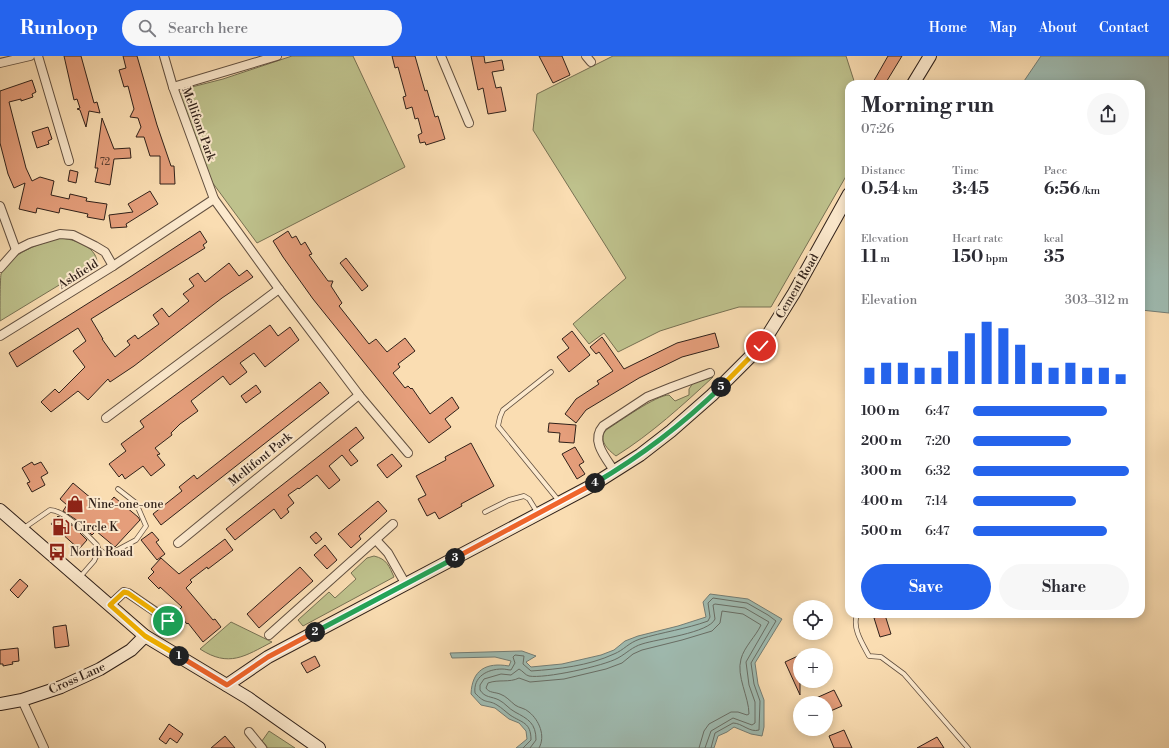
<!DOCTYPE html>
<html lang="en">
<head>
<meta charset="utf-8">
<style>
	body { margin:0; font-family:"Libre Bodoni",serif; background:#f7f7f7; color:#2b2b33; height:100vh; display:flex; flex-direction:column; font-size:15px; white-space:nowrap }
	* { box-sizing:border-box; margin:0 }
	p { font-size:13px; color:#7c7c81 }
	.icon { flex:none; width:22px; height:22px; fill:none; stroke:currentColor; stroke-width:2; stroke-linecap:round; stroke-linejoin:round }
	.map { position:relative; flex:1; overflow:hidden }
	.drawer { position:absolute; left:845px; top:24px; width:300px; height:538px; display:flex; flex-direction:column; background:#fff; border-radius:12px; box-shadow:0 2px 10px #0003 }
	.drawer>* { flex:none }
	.fabs { position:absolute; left:793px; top:544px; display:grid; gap:8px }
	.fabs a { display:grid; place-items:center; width:40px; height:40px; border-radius:50%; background:#fff; box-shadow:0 2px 10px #0003; font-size:20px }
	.pin { position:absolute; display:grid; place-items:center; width:34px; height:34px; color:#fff; margin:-17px; border:2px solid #fff; border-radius:50%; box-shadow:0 1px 4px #0007 }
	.km { position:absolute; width:20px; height:20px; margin:-10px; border-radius:50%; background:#222; color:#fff; font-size:11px; line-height:20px; text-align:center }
	.round { display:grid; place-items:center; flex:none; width:42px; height:42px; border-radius:21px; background:#f7f7f7 }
	.summary { display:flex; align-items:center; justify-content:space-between; height:68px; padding:0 16px }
	h1 { font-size:22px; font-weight:700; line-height:30px }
	.stats { display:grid; grid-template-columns:repeat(3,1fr); gap:6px; height:68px; padding:4px 16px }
	.stats div { display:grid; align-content:center }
	.stats b { font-size:17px; font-weight:700 }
	.stats small { font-size:11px; font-weight:400 }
	.stats p { font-size:11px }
	.chart { height:112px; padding:8px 16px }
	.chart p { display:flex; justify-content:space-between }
	.chart svg { width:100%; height:72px; margin-top:4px; stroke:#2563eb; stroke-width:6 }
	.cta { display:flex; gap:8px; margin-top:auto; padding:8px 16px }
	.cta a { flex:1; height:46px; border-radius:24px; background:#2563eb; color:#fff; font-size:16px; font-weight:700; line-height:46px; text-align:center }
	.cta a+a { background:#f7f7f7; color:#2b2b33 }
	ul { padding:0 16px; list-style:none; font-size:13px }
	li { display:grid; grid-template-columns:64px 48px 1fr; align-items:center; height:30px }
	li i { height:10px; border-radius:5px; background:#2563eb }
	header { display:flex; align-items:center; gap:24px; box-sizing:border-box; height:56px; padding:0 20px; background:#2563eb; color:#fff }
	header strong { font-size:19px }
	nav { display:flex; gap:22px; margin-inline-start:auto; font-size:14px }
	.search { width:280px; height:36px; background:#f7f7f7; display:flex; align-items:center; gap:10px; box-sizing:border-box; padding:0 14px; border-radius:22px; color:#7c7c81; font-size:15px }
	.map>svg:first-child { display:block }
	.green { fill:#bec18c; stroke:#777153 }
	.water { fill:#9fbbb1; stroke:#737d75 }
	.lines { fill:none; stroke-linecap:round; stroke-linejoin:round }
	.shore { stroke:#686e66; stroke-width:1 }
	.building { fill:#e59e7b; stroke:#30211a }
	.lane-casing { stroke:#625040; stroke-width:5.5 }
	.street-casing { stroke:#625040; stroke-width:10 }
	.secondary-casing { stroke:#30211a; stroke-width:14 }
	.lane { stroke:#fce9cd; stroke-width:4 }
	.street { stroke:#fce9cd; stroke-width:8 }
	.secondary { stroke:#fce9cd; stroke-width:12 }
	.split-1-casing { stroke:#fff; stroke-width:8 }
	.split-2-casing { stroke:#fff; stroke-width:8 }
	.split-3-casing { stroke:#fff; stroke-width:8 }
	.split-4-casing { stroke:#fff; stroke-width:8 }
	.split-5-casing { stroke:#fff; stroke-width:8 }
	.split-6-casing { stroke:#fff; stroke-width:8 }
	.split-1 { stroke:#f5b400; stroke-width:5 }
	.split-2 { stroke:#f0652b; stroke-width:5 }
	.split-3 { stroke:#22a559; stroke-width:5 }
	.split-4 { stroke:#f0652b; stroke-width:5 }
	.split-5 { stroke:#22a559; stroke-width:5 }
	.split-6 { stroke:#f5b400; stroke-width:5 }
	.labels { text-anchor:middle; stroke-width:4; stroke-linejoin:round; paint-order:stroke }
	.number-label { font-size:10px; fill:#5d4032 }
	.street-label { font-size:12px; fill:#30211a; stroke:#fce9cd }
	.poi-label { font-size:12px; fill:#30211a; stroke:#fce9cd; text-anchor:start }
</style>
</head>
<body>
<header>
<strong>Runloop</strong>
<div class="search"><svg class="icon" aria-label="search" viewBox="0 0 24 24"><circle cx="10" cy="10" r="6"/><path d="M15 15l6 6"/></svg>Search here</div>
<nav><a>Home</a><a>Map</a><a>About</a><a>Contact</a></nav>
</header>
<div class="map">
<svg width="1169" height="692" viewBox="0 0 1169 692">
	<rect width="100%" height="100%" fill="#faddb2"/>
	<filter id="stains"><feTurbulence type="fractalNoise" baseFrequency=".005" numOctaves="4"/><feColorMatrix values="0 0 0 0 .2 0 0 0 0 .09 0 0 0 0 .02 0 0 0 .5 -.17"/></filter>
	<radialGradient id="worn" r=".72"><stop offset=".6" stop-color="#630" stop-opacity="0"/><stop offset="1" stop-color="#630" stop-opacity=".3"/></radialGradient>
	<g class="green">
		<polygon points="292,0 353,0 405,111 257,187 212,126 180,39 184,33 223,23"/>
		<polygon points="613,0 846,0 855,28 849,28 849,115 771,251 739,251 701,262 660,275 618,296 604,277 589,288 573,268 626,222 533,74 537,38"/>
		<path d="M60 182C73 183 96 190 97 206L0 265C0 256 0 225 1 218 11 196 39 188 60 182Z"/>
		<path d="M713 321C683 349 651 378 616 400 607 393 598 384 606 374 619 366 656 339 669 339L675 345 689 339V333L693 327Z"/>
		<path d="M374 500C387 503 389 510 394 521L303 570 298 564 329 536 335 542 356 523 351 517 367 502Z"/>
		<path d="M231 566 272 586C245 600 229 612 200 593Z"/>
		<polygon points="269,675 295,692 268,692 262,685"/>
	</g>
	<g class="water">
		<polygon points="1041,0 1169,0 1169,257 1141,254 1141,28 1022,28"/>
		<path d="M710 538 748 543 782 563 755 607 758 628 764 644V671L762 680 751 678 734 671 727 676 718 680 714 692H516L527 683 526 675 519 667 509 663 495 652 481 649 471 638C472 614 486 606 509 610L511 605 495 601 452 602 450 597 522 595 536 600 526 606 531 611 562 608 601 599 614 594 625 585 638 580 678 570 706 561 703 546Z"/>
	</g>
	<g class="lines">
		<g class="shore">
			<path d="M523 692 531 684C531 666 522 667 510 659 506 656 502 652 497 649 487 643 486 649 475 637 473 621 487 613 502 613 506 613 508 614 511 614L515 607 513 601 515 599 524 600 523 608 531 615C559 613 588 610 614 598 624 594 628 587 640 583 663 576 686 573 708 565L710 561 708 547 713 542 747 547 768 559 776 565 751 607 754 628 760 645 759 674C750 677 742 667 733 667L715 677 711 692"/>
			<path d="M530 692 536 684C536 667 528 663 515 656 509 653 505 647 499 644 491 640 485 642 480 634V629L484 623 501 618 511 619 519 613C523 615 525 619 529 620 544 623 604 610 618 602 627 597 632 591 642 588 657 583 709 577 715 563L713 549 715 548 745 552 769 566 746 606 749 629 755 646V667L752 669 733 662 711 675 705 692"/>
			<path d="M539 692C546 680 539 664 529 656 525 652 519 652 515 649 510 645 506 640 500 638 495 636 489 637 486 632L488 627C499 623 509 627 519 622L530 626 564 623 606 613 622 607 633 598 642 594 682 584 712 575 720 567 722 555 743 558 761 569C756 580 744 591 741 603 736 620 749 641 749 658L747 659 738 656H731L709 668 704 675 699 692"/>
		</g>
	</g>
	<g class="building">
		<polygon points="64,0 81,0 94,47 97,46 100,57 89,55 86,71 80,54 77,53 80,52 77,43 74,44"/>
		<polygon points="123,0 137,0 157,69 171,110 174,110 175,128 160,128 160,100 150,100 144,81 136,81 141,71 138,62 130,61 134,53 128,30 124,31 119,14 126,12"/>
		<polygon points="392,0 415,0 425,35 427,34 435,61 438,60 445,83 426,89 425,86 420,87 418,79 422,77 418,62 415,63 412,51 406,53 403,41 406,40 398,11 395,12"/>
		<polygon points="471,0 484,0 485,7 502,4 504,14 492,16 496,32 501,31 506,55 488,58 483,32 478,34"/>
		<polygon points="539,0 562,0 570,19 553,27"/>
		<polygon points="888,0 902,0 885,28 872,28"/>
		<polygon points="32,24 36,36 32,38 33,41 21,45 21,43 9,46 26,112 32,125 40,121 54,125 51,139 69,143 70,138 87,142 86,145 107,148 104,164 87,161 88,158 60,152 59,157 37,152 36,157 19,153 25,127 14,132 8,118 0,87 0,35"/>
		<polygon points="102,62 114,93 130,92 131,102 114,103 110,129 95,126 98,112 95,112"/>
		<polygon points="48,71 52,83 48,85 49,88 37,92 32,76"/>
		<polygon points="70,114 78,116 76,127 68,125"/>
		<polygon points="150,135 158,148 126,168 127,171 111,172 109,159 133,156 128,148"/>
		<polygon points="200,175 207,186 203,189 205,192 91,263 103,283 102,283 115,301 130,289 127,285 135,279 138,283 159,268 153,259 162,252 169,261 189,245 183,238 194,230 189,223 198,217 205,226 229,207 239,220 247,214 253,221 222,242 134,310 110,326 108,323 88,344 78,335 51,356 41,346 55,333 59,337 85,311 73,295 86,285 78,272 17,311 9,297 130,221"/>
		<polygon points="288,175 292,182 296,180 301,189 305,186 312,198 309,199 328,225 333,225 331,230 342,247 339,250 369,288 376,283 387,296 405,282 415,295 398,308 400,311 393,317 405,332 408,330 411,333 412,332 430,358 452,341 459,352 445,363 451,371 429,387 313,243 283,201 273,185"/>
		<polygon points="346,202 368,230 362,235 340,207"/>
		<polygon points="270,269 278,280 290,271 299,284 265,311 254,297 240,307 247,316 230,329 223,320 191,345 198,355 180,368 171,377 172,379 155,392 160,398 157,399 165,409 151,420 143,410 125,423 122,418 119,421 109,408 126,395 121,388 144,371 140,365"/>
		<polygon points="572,275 590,299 569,316 557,301 569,292 562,283"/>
		<polygon points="715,277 719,291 682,301 639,322 586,354 576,367 565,358 576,343 599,328 597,325 613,315 599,296 596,298 590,291 602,281 624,313 677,287"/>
		<polygon points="320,326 329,337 161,469 153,458 182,435 179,431 194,419 197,423"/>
		<polygon points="256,329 261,336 246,347 241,340"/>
		<polygon points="549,367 576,369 574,387 559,386 560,377 548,376"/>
		<polygon points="356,371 364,382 349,394 358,405 351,410 342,399 329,410 340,424 329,433 317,419 299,433 298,432 288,439 294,447 287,453 289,456 281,463 274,453 235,484 226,473"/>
		<polygon points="471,387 494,430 461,448 462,450 439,463 435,456 427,460 418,443 426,439 416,420 446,404 445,401"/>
		<polygon points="575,391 584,406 579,409 585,418 577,423 562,398"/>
		<polygon points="392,398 402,410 387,422 377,409"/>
		<polygon points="32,406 34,409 41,406 48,417 41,421 45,429 32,436 27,427 30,426 22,412"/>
		<polygon points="73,427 104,453 114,441 138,461 140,464 115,491 96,475 92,479 78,465 63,455 67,449 60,443"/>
		<polygon points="378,445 387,455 359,480 361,483 351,492 338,478"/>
		<polygon points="58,460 73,470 87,484 79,493 51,468"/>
		<polygon points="152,476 159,484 156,486 165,498 157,504 141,484"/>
		<polygon points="316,476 322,483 316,488 310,481"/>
		<polygon points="225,483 233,494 208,513 207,511 190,524 192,526 186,532 213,564 215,563 221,571 203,586 188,567 187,568 177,556 182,551 160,531 159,533 148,522 154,516 151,513 161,502 179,518"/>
		<polygon points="325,489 337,504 327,513 314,499"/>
		<polygon points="300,511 313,525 259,572 247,558"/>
		<polygon points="20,523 28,530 18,542 10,534"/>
		<polygon points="885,559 891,578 880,581 874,562"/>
		<polygon points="66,569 69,590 55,592 53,571"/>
		<polygon points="18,592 19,605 12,606 13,608 3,610 3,608 0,608 0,594"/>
		<polygon points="800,599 800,639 785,606"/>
		<polygon points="315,600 320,610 307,617 301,607"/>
		<polygon points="834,634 842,650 826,657 826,647 805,647"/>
		<polygon points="169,668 183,678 177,687 170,682 166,688 159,683"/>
		<polygon points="844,674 852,692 834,692 829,680"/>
		<polygon points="225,680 235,692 211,692"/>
		<polygon points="937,681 944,692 917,692"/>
	</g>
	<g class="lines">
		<g class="lane-casing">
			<g id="lane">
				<polyline points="551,316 503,354 500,361 498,370 559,445"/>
				<polyline points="485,456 509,444 524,440 529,443 537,456"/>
				<path d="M24 472 50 454C65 454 87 479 97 489L99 494 94 505 80 521"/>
				<polyline points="99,494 108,499 136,484 146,470 136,447 118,433"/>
				<path d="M857 558C852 572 862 587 869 600L881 601 904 618 968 692"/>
			</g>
		</g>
		<g class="street-casing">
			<g id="street">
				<polyline points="38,0 69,105"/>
				<polyline points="164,0 173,31 214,143 279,233 359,339 408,397"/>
				<polyline points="441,0 469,67"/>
				<polyline points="586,0 591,6"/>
				<polyline points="0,7 30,0"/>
				<polyline points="173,31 277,0"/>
				<polyline points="0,150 16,194"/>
				<polyline points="0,212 16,194 30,187 60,178 73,179 95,190 105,196 113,210"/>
				<polyline points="0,280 113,210 214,143"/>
				<polyline points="106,362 279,233"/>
				<path d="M615 416C606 402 590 385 603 370L647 341 672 331 710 317"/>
				<polyline points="376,484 388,497 405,527"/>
				<polyline points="178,487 359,339"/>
				<polyline points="110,549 124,536 128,537 169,565"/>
				<polyline points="269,579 393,468"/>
				<polyline points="22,644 44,692"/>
				<polyline points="249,676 262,692"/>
			</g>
		</g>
		<g class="secondary-casing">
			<g id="secondary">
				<polyline points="913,28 930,0"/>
				<polyline points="0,454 145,580 248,642 319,692"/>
				<polyline points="227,629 268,601 591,430 640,399 671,375 712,339 761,290 794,237 849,138"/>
				<polyline points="0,648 22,644 61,631 100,613 131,594 145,580"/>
			</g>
		</g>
		<use href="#lane" class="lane"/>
		<use href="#street" class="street"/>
		<use href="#secondary" class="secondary"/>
	</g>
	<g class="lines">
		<g class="split-1-casing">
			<polyline id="split-1" points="168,565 128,537 124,536 110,549 145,580 179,600"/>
		</g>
		<g class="split-2-casing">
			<polyline id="split-2" points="179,600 227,629 268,601 315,576"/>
		</g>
		<g class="split-3-casing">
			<polyline id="split-3" points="315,576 455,502"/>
		</g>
		<g class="split-4-casing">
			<polyline id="split-4" points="455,502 595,427"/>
		</g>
		<g class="split-5-casing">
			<path id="split-5" d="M595 427C641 400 683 368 721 331"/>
		</g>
		<g class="split-6-casing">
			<polyline id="split-6" points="721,331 761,290"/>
		</g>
		<use href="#split-1" class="split-1"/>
		<use href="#split-2" class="split-2"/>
		<use href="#split-3" class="split-3"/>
		<use href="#split-4" class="split-4"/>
		<use href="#split-5" class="split-5"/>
		<use href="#split-6" class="split-6"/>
	</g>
	<defs>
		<g id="shop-bare" transform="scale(1.38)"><path d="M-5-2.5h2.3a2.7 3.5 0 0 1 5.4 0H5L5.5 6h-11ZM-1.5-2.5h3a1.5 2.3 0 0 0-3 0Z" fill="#8f2418" stroke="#fce9cd" stroke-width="2.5" paint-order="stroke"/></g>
		<g id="fuel-bare" transform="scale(1.38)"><path d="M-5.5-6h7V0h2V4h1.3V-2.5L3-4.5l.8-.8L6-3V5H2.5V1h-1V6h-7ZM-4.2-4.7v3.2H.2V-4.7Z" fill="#8f2418" stroke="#fce9cd" stroke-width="2.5" paint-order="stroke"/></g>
		<g id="bus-bare" transform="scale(1.38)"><path d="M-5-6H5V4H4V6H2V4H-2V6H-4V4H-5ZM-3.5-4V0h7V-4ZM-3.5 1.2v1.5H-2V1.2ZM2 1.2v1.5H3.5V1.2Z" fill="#8f2418" stroke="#fce9cd" stroke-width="2.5" paint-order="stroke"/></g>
	</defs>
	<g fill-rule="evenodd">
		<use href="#shop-bare" x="75" y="448"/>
		<use href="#fuel-bare" x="61" y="471"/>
		<use href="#bus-bare" x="57" y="496"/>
	</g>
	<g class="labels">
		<g class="number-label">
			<text x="105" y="109">72</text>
		</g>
		<g class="street-label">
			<text transform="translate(199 68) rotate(70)" y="4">Mellifont Park</text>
			<text transform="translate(78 218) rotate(-32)" y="4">Ashfield</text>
			<text transform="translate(797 230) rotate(-60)" y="4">Cement Road</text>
			<text transform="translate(260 403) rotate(-39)" y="4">Mellifont Park</text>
			<text transform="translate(77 622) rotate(-24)" y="4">Cross Lane</text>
		</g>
		<g class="poi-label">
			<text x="88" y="452">Nine-one-one</text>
			<text x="74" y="475">Circle K</text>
			<text x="70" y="500">North Road</text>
		</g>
	</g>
	<rect width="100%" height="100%" filter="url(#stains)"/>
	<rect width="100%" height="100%" fill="url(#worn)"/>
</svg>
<div class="fabs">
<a><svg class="icon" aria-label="locate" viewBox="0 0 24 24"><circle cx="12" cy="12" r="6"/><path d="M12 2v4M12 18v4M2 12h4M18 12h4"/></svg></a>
<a>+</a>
<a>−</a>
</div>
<div class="pin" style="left:168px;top:565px;background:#1e9e55"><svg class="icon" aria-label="arrive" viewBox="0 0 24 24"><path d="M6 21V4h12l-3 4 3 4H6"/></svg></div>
<div class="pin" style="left:761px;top:290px;background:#d93025"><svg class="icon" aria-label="check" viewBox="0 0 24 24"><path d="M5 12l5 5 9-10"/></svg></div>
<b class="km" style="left:179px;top:600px">1</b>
<b class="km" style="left:315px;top:576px">2</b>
<b class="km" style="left:455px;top:502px">3</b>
<b class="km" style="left:595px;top:427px">4</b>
<b class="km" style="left:721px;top:331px">5</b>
<section class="drawer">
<div class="summary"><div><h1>Morning run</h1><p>07:26</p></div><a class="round"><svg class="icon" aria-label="share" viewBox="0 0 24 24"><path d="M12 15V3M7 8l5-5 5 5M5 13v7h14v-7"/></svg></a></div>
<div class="stats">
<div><p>Distance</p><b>0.54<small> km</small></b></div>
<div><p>Time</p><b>3:45</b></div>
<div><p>Pace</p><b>6:56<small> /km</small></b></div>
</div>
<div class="stats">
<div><p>Elevation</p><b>11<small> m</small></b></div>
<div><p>Heart rate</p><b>150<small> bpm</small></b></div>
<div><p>kcal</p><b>35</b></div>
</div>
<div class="chart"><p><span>Elevation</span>303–312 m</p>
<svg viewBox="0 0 160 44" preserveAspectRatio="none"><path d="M5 44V34M15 44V31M25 44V31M35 44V34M45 44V34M55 44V24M65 44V13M75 44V6M85 44V10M95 44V20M105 44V31M115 44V34M125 44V31M135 44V34M145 44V34M155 44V38"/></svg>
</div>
<ul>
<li><b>100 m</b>6:47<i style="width:86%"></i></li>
<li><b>200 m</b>7:20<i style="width:63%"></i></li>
<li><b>300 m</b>6:32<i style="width:100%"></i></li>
<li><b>400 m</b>7:14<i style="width:66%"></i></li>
<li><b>500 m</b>6:47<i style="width:86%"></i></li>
</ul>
<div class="cta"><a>Save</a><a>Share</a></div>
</section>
</div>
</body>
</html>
